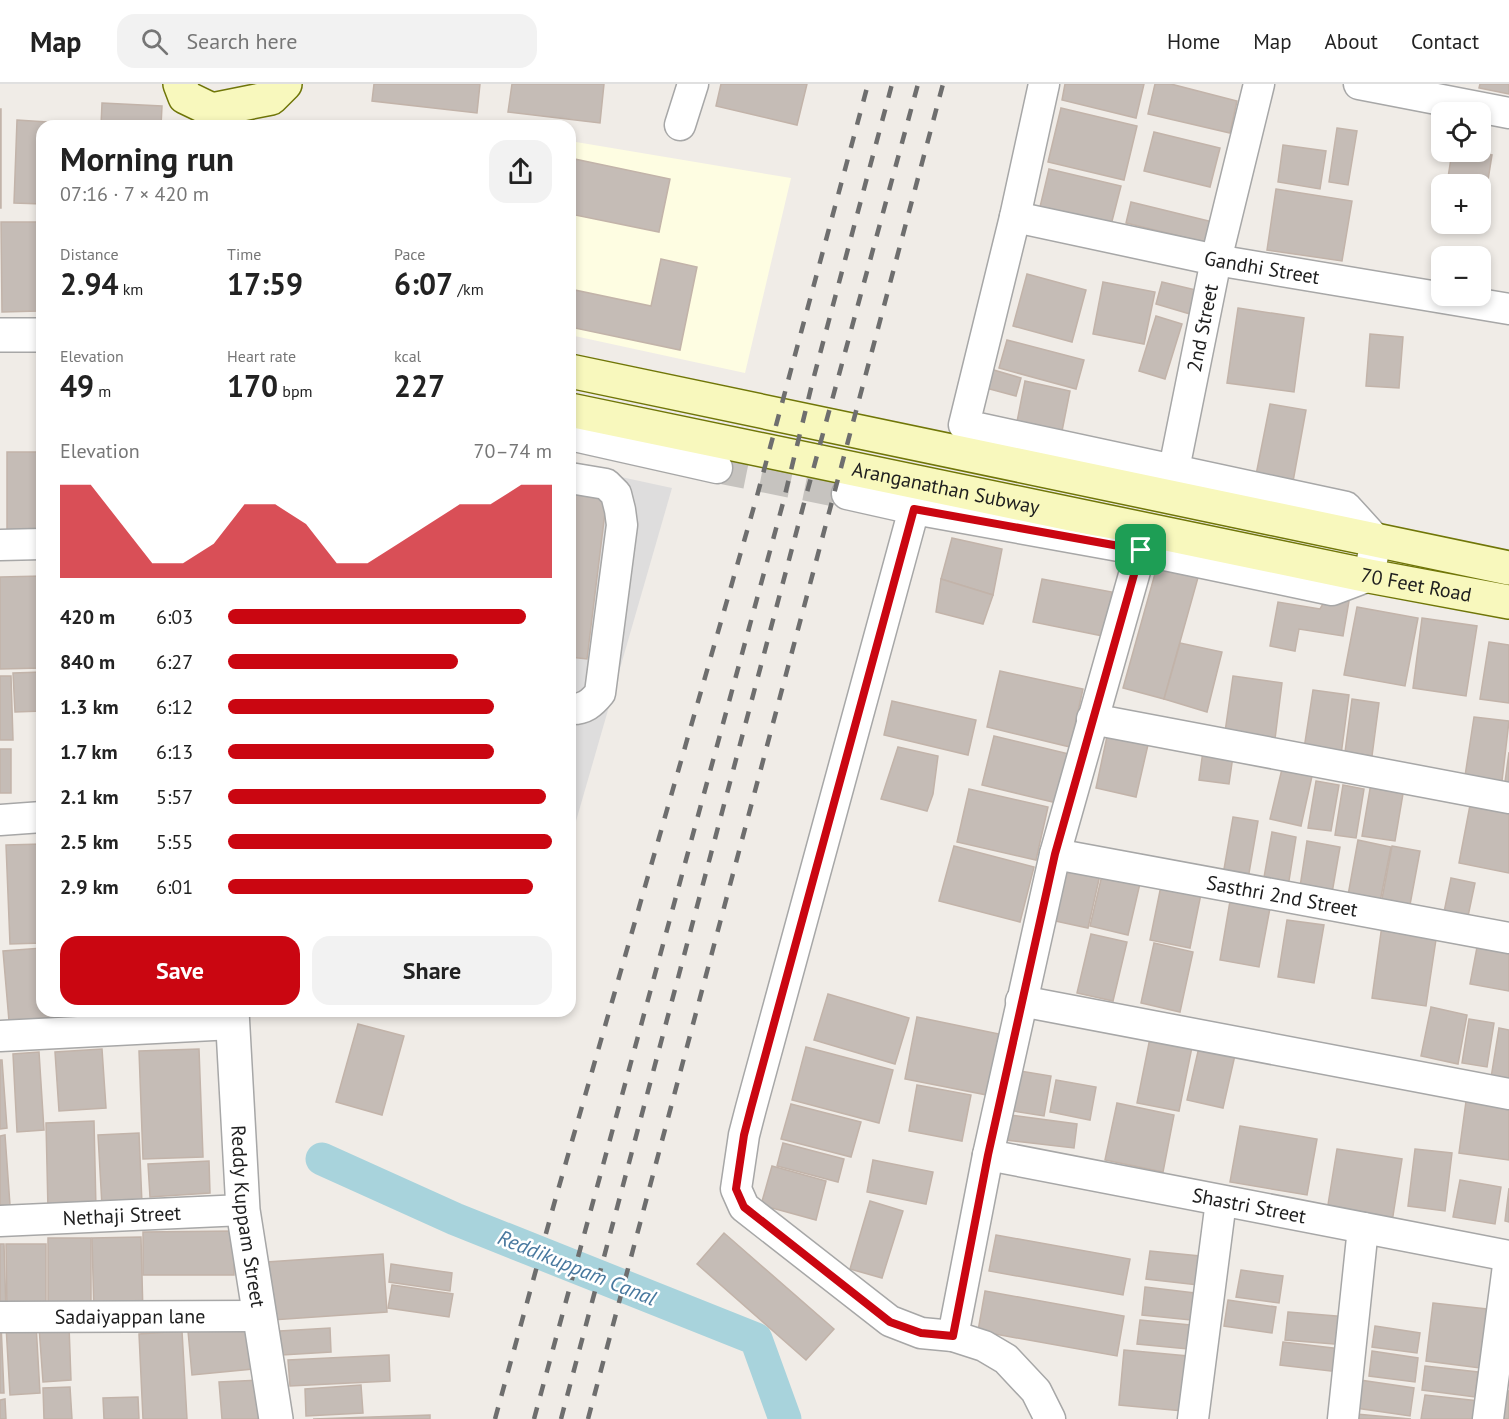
<!DOCTYPE html>
<html lang="en">
<head>
<meta charset="utf-8">
<style>
	body { margin:0; font-family:"PT Sans",sans-serif; background:#f2f2f2; color:#222; height:100vh; display:flex; flex-direction:column; font-size:22px; white-space:nowrap }
	* { box-sizing:border-box; margin:0 }
	p { font-size:20px; color:#767676 }
	.icon { flex:none; width:33px; height:33px; fill:none; stroke:currentColor; stroke-width:2; stroke-linecap:round; stroke-linejoin:round }
	.map { position:relative; flex:1; overflow:hidden }
	.drawer { position:absolute; left:36px; top:36px; width:540px; height:897px; display:flex; flex-direction:column; background:#fff; border-radius:18px; box-shadow:0 3px 9px #0003 }
	.drawer>* { flex:none }
	.controls { position:absolute; left:1431px; top:18px; display:grid; gap:12px }
	.controls a { display:grid; place-items:center; width:60px; height:60px; border-radius:12px; background:#fff; box-shadow:0 3px 9px #0003; font-size:30px }
	.pin { position:absolute; display:grid; place-items:center; width:51px; height:51px; color:#fff; margin:-26px; border-radius:12px; box-shadow:0 3px 9px #0006 }
	.round { display:grid; place-items:center; flex:none; width:63px; height:63px; border-radius:18px; background:#f2f2f2 }
	.overview { display:flex; align-items:center; justify-content:space-between; height:102px; padding:0 24px }
	h1 { font-size:33px; font-weight:700; line-height:45px }
	.stats { display:grid; grid-template-columns:repeat(3,1fr); gap:9px; height:102px; padding:6px 24px }
	.stats div { display:grid; align-content:center }
	.stats b { font-size:30px; font-weight:700 }
	.stats small { font-size:16px; font-weight:400 }
	.stats p { font-size:16px }
	.chart { height:168px; padding:12px 24px }
	.chart p { display:flex; justify-content:space-between }
	.chart svg { width:100%; height:108px; margin-top:6px; fill:#ca0611; opacity:.7 }
	.action { display:flex; gap:12px; margin-top:auto; padding:12px 24px }
	.action a { flex:1; height:69px; border-radius:18px; background:#ca0611; color:#fff; font-size:24px; font-weight:700; line-height:69px; text-align:center }
	.action a+a { background:#f2f2f2; color:#222 }
	ul { padding:0 24px; list-style:none; font-size:20px }
	li { display:grid; grid-template-columns:96px 72px 1fr; align-items:center; height:45px }
	li i { height:15px; border-radius:8px; background:#ca0611 }
	header { display:flex; align-items:center; gap:36px; box-sizing:border-box; height:84px; padding:0 30px; background:#fff; border-bottom:2px solid #e0e0e0 }
	header strong { font-size:28px }
	nav { display:flex; gap:33px; margin-inline-start:auto; font-size:21px }
	.search { width:420px; height:54px; background:#f2f2f2; display:flex; align-items:center; gap:15px; box-sizing:border-box; padding:0 21px; border-radius:18px; color:#767676; font-size:22px }
	.map>svg:first-child { display:block }
	.residential { fill:#dedddd }
	.education { fill:#fefde2 }
	.lines { fill:none; stroke-linecap:round; stroke-linejoin:round }
	.canal { stroke:#a8d3dc; stroke-width:33 }
	.building { fill:#c5bcb6; stroke:#c2b3a9; stroke-width:1.5 }
	.minor-tunnel { stroke:#c6c3bf; stroke-width:30; stroke-dasharray:30 15; stroke-linecap:butt }
	.minor-casing { stroke:#a7a7a7; stroke-width:33 }
	.tertiary-casing { stroke:#a7a7a7; stroke-width:36 }
	.secondary-casing { stroke:#707608; stroke-width:36 }
	.minor { stroke:#fff; stroke-width:30 }
	.tertiary { stroke:#fff; stroke-width:33 }
	.secondary { stroke:#f8f8bd; stroke-width:33 }
	.rail { stroke:#6e6e6e; stroke-width:4.5; stroke-dasharray:12 12; stroke-linecap:butt }
	.route-casing { stroke:#fff; stroke-width:12 }
	.route { stroke:#ca0611; stroke-width:8 }
	.labels { text-anchor:middle; stroke-width:5; stroke-linejoin:round; paint-order:stroke }
	.street-label { font-size:20px; fill:#202020; stroke:#fff }
	.water-label { font-size:21px; font-style:italic; fill:#48789e; stroke:#fff }
</style>
</head>
<body>
<header>
<strong>Map</strong>
<div class="search"><svg class="icon" aria-label="search" viewBox="0 0 24 24"><circle cx="10" cy="10" r="6"/><path d="M15 15l6 6"/></svg>Search here</div>
<nav><a>Home</a><a>Map</a><a>About</a><a>Contact</a></nav>
</header>
<div class="map">
<svg width="1509" height="1335" viewBox="0 0 1509 1335">
	<rect width="100%" height="100%" fill="#f0ece7"/>
	<polygon class="residential" points="570,382 672,404 570,758"/>
	<polygon class="education" points="570,57 791,94 745,289 570,251"/>
	<g class="lines">
		<polyline class="canal" points="322,1075 455,1135 756,1255 785,1335"/>
	</g>
	<g class="building">
		<polygon points="374,0 480,0 477,29 372,17"/>
		<polygon points="512,0 604,0 600,39 508,28"/>
		<polygon points="721,0 807,0 797,41 716,22"/>
		<polygon points="1065,0 1144,0 1136,34 1062,16"/>
		<polygon points="1155,0 1171,0 1237,17 1230,49 1148,30"/>
		<polygon points="1480,0 1509,0 1509,10 1479,4"/>
		<polygon points="102,19 162,22 161,42 101,42"/>
		<polygon points="1061,24 1137,42 1124,96 1048,78"/>
		<rect x="0" y="25" width="1" height="99"/>
		<polygon points="17,36 47,38 47,42 42,42 42,120 14,119"/>
		<polygon points="1337,44 1357,47 1348,101 1329,98"/>
		<polygon points="1154,48 1220,64 1210,103 1144,87"/>
		<polygon points="1283,61 1326,67 1320,105 1278,98"/>
		<polygon points="1452,68 1470,68 1492,71 1485,115 1480,115 1480,100 1447,100"/>
		<polygon points="570,74 670,95 659,148 570,130"/>
		<polygon points="1049,85 1121,102 1111,141 1040,123"/>
		<polygon points="1276,105 1352,117 1342,177 1267,166"/>
		<polygon points="1131,118 1213,138 1208,159 1126,139"/>
		<polygon points="1,138 38,138 39,227 2,228"/>
		<polygon points="661,175 697,183 680,266 570,243 570,205 651,222"/>
		<polygon points="1027,190 1086,206 1072,258 1013,242"/>
		<polygon points="1103,198 1155,208 1144,260 1093,250"/>
		<polygon points="1162,198 1196,206 1190,230 1156,220"/>
		<polygon points="1238,224 1304,234 1294,308 1227,299"/>
		<polygon points="1156,232 1182,240 1165,295 1139,287"/>
		<polygon points="1370,250 1403,253 1399,304 1366,302"/>
		<polygon points="1007,256 1084,276 1076,305 999,284"/>
		<polygon points="987,284 1021,294 1016,312 982,303"/>
		<polygon points="1025,297 1070,307 1060,357 1015,348"/>
		<polygon points="1270,320 1306,326 1292,403 1255,396"/>
		<rect x="7" y="368" width="35" height="84"/>
		<polygon points="570,404 607,412 587,575 570,573"/>
		<polygon points="952,454 1002,465 993,511 941,495"/>
		<polygon points="1158,479 1199,490 1164,615 1123,604"/>
		<polygon points="42,492 42,584 0,585 0,493"/>
		<polygon points="941,495 993,511 983,540 936,528"/>
		<polygon points="1042,495 1112,508 1103,552 1033,538"/>
		<polygon points="1327,513 1349,517 1343,552 1299,545 1295,567 1270,562 1278,518 1320,525"/>
		<polygon points="1357,523 1418,534 1405,602 1344,591"/>
		<polygon points="1422,534 1477,542 1466,612 1413,604"/>
		<polygon points="1489,558 1509,561 1509,619 1480,615"/>
		<polygon points="1180,559 1222,568 1207,628 1164,615"/>
		<polygon points="1000,587 1083,605 1070,663 987,643"/>
		<polygon points="42,588 42,627 15,628 13,589"/>
		<polygon points="0,592 11,592 13,656 0,656"/>
		<polygon points="1233,592 1282,599 1275,655 1225,648"/>
		<polygon points="1313,606 1349,611 1341,671 1304,665"/>
		<polygon points="1352,615 1379,619 1372,672 1345,668"/>
		<polygon points="892,617 976,636 968,671 884,651"/>
		<polygon points="1474,633 1509,637 1502,697 1465,692"/>
		<polygon points="1109,643 1150,652 1136,713 1096,704"/>
		<polygon points="994,652 1069,670 1057,719 982,701"/>
		<polygon points="898,663 938,672 933,710 927,727 881,715"/>
		<rect x="0" y="665" width="11" height="44"/>
		<polygon points="1203,667 1233,672 1229,700 1199,696"/>
		<polygon points="1509,668 1509,699 1505,698"/>
		<polygon points="1282,685 1312,692 1301,742 1270,735"/>
		<polygon points="1316,697 1339,701 1331,747 1308,744"/>
		<polygon points="1371,699 1404,704 1395,757 1362,752"/>
		<polygon points="1343,701 1364,705 1356,754 1335,751"/>
		<polygon points="969,705 1048,723 1036,776 957,758"/>
		<polygon points="1471,716 1509,724 1509,789 1459,779"/>
		<polygon points="1233,733 1258,737 1248,795 1223,791"/>
		<polygon points="1272,748 1296,753 1288,803 1263,799"/>
		<polygon points="1358,756 1391,763 1379,823 1347,817"/>
		<polygon points="1307,757 1340,763 1332,809 1300,803"/>
		<polygon points="42,760 42,859 10,860 6,761"/>
		<polygon points="954,762 1034,783 1020,838 939,817"/>
		<polygon points="1392,762 1420,767 1409,826 1381,820"/>
		<polygon points="1067,783 1100,791 1088,844 1055,837"/>
		<polygon points="1103,787 1141,795 1128,851 1090,842"/>
		<polygon points="1451,794 1475,799 1466,842 1442,838"/>
		<polygon points="1162,797 1202,805 1190,864 1150,856"/>
		<polygon points="1230,817 1270,824 1259,883 1220,876"/>
		<polygon points="1287,836 1324,841 1314,899 1278,893"/>
		<polygon points="1382,841 1437,849 1426,922 1372,914"/>
		<polygon points="1091,850 1127,858 1113,917 1077,909"/>
		<polygon points="1478,858 1509,864 1509,907 1470,900"/>
		<polygon points="1154,859 1193,868 1180,928 1141,919"/>
		<polygon points="42,864 42,927 79,927 80,931 9,937 3,867"/>
		<polygon points="828,910 909,934 895,980 814,956"/>
		<polygon points="1431,923 1467,931 1458,980 1421,972"/>
		<polygon points="83,927 143,927 143,932 83,934"/>
		<polygon points="154,927 210,927 154,931"/>
		<polygon points="917,933 1004,951 992,1012 905,995"/>
		<polygon points="1469,935 1494,939 1487,983 1462,979"/>
		<polygon points="358,940 404,952 382,1031 336,1018"/>
		<polygon points="1499,944 1509,946 1509,997 1491,994"/>
		<polygon points="1150,954 1192,963 1179,1027 1137,1019"/>
		<polygon points="806,963 893,986 879,1039 792,1016"/>
		<polygon points="1199,963 1235,971 1223,1024 1187,1016"/>
		<polygon points="102,965 106,1024 59,1027 55,968"/>
		<polygon points="199,965 203,1073 143,1075 139,967"/>
		<polygon points="39,968 44,1046 17,1048 13,970"/>
		<polygon points="0,976 2,976 7,1044 0,1045"/>
		<polygon points="1020,987 1051,992 1044,1032 1013,1027"/>
		<polygon points="1056,996 1096,1003 1090,1036 1050,1028"/>
		<polygon points="917,1001 971,1011 962,1057 909,1047"/>
		<polygon points="1467,1010 1509,1016 1509,1076 1459,1069"/>
		<polygon points="1117,1019 1174,1031 1163,1088 1105,1076"/>
		<polygon points="791,1020 861,1038 851,1073 781,1055"/>
		<polygon points="1010,1031 1077,1040 1074,1064 1006,1056"/>
		<polygon points="94,1037 96,1125 48,1126 46,1039"/>
		<polygon points="1240,1042 1317,1055 1307,1111 1230,1098"/>
		<polygon points="139,1049 142,1120 102,1122 98,1051"/>
		<polygon points="5,1051 10,1121 0,1121 0,1052"/>
		<polygon points="783,1059 844,1075 838,1098 777,1082"/>
		<polygon points="1337,1065 1402,1075 1392,1138 1327,1127"/>
		<polygon points="1415,1065 1452,1069 1445,1127 1408,1122"/>
		<polygon points="873,1076 933,1088 926,1120 867,1108"/>
		<polygon points="209,1077 210,1109 150,1113 148,1080"/>
		<polygon points="772,1082 826,1097 816,1136 761,1121"/>
		<polygon points="1460,1096 1501,1103 1495,1140 1453,1133"/>
		<polygon points="1509,1104 1509,1138 1505,1137"/>
		<polygon points="870,1117 903,1127 882,1194 850,1185"/>
		<polygon points="234,1147 234,1191 143,1191 143,1148"/>
		<polygon points="724,1149 834,1245 806,1276 697,1180"/>
		<polygon points="996,1151 1130,1175 1123,1211 989,1187"/>
		<polygon points="141,1153 143,1230 94,1231 92,1154"/>
		<rect x="48" y="1154" width="43" height="70"/>
		<polygon points="0,1160 4,1160 6,1228 0,1228"/>
		<polygon points="6,1160 46,1160 46,1227 7,1227"/>
		<polygon points="1150,1167 1210,1173 1207,1202 1146,1195"/>
		<polygon points="383,1170 387,1228 272,1236 267,1178"/>
		<polygon points="391,1180 452,1189 450,1207 389,1198"/>
		<polygon points="1241,1186 1283,1192 1279,1219 1236,1213"/>
		<polygon points="392,1201 453,1210 449,1233 388,1224"/>
		<polygon points="1145,1203 1203,1210 1201,1237 1142,1231"/>
		<polygon points="985,1207 1124,1232 1117,1272 978,1247"/>
		<polygon points="1228,1216 1276,1223 1272,1249 1224,1242"/>
		<polygon points="1433,1219 1496,1226 1488,1285 1426,1277"/>
		<polygon points="1288,1228 1348,1233 1346,1261 1285,1256"/>
		<polygon points="1140,1236 1190,1241 1188,1265 1137,1260"/>
		<polygon points="1,1239 4,1309 0,1309 0,1239"/>
		<polygon points="36,1240 40,1309 10,1311 6,1242"/>
		<polygon points="249,1241 253,1285 192,1291 188,1247"/>
		<polygon points="69,1242 71,1296 43,1298 39,1243"/>
		<polygon points="1375,1242 1420,1249 1417,1269 1372,1263"/>
		<polygon points="330,1244 331,1268 282,1271 280,1247"/>
		<polygon points="182,1247 187,1335 143,1335 139,1250"/>
		<polygon points="1283,1258 1341,1265 1339,1288 1280,1281"/>
		<polygon points="1124,1266 1188,1272 1183,1327 1119,1321"/>
		<polygon points="1372,1267 1418,1274 1415,1298 1369,1292"/>
		<polygon points="389,1271 390,1297 290,1302 288,1276"/>
		<polygon points="1425,1282 1478,1288 1475,1313 1422,1306"/>
		<polygon points="260,1296 262,1335 222,1335 219,1298"/>
		<polygon points="1360,1296 1414,1304 1410,1332 1356,1324"/>
		<polygon points="361,1301 363,1329 306,1332 305,1305"/>
		<polygon points="70,1303 72,1335 44,1335 43,1304"/>
		<polygon points="1502,1306 1509,1307 1509,1335 1499,1335"/>
		<polygon points="1425,1311 1479,1317 1477,1335 1421,1335"/>
		<polygon points="138,1313 139,1335 104,1335 103,1314"/>
		<polygon points="5,1315 6,1335 0,1335 0,1316"/>
		<polygon points="1356,1330 1411,1335 1355,1335"/>
		<polygon points="430,1331 430,1335 313,1335"/>
	</g>
	<g class="lines">
		<polyline class="minor-tunnel" points="717,384 847,410"/>
		<g class="minor-casing">
			<g id="minor">
				<polyline points="1359,0 1509,29"/>
				<polyline points="680,41 693,0"/>
				<path id="s1" d="M1015 133 1216 176 1509 225"/>
				<polyline points="570,351 717,384"/>
				<path id="s2" d="M1174 385 1216 176 1259 0"/>
				<path d="M570 394 606 400 616 410 620 426 622 441 600 609C592 619 584 626 570 625"/>
				<polyline points="847,410 914,425 1141,466 1332,506 1369,492 1376,456 1346,423 964,341 1015,133 1044,0"/>
				<polyline points="914,425 751,1024 744,1051 736,1105 744,1123 890,1237 921,1249 953,1252 984,1262 1006,1275 1036,1307 1050,1335"/>
				<polyline points="0,461 42,460"/>
				<polyline points="1092,635 1509,714"/>
				<polyline points="0,736 42,733"/>
				<path id="s3" d="M1055 770 1509 854"/>
				<polyline points="1021,917 1509,1010"/>
				<polyline points="0,952 233,940"/>
				<path id="s4" d="M988 1071 1509 1172"/>
				<path id="s5" d="M0 1137 243 1126"/>
				<path id="s6" d="M0 1233 260 1232"/>
				<polyline points="953,1252 988,1071 1055,770 1141,466"/>
				<polyline points="1193,1335 1221,1117"/>
				<polyline points="1343,1335 1363,1144"/>
				<polyline points="1488,1335 1509,1174"/>
			</g>
		</g>
		<g class="tertiary-casing">
			<g id="tertiary">
				<polyline points="0,251 42,251"/>
				<path id="s7" d="M232 927 243 1126 276 1335"/>
			</g>
		</g>
		<g class="secondary-casing">
			<g id="secondary">
				<polyline points="180,0 185,13 212,26"/>
				<polyline points="211,42 212,26 271,14 285,0"/>
				<polyline points="570,287 1509,484"/>
				<path id="s8" d="M570 326 1369 492 1509 518"/>
			</g>
		</g>
		<use href="#minor" class="minor"/>
		<use href="#tertiary" class="tertiary"/>
		<use href="#secondary" class="secondary"/>
		<g class="rail">
			<polyline points="495,1335 556,1113 757,412 868,0"/>
			<polyline points="534,1335 783,419 813,296 892,0"/>
			<polyline points="561,1335 803,423 918,0"/>
			<polyline points="588,1335 943,0"/>
		</g>
	</g>
	<g class="lines">
		<g class="route-casing">
			<polygon id="route" points="914,425 1141,466 1055,770 988,1071 953,1252 921,1249 890,1238 744,1123 736,1105 744,1051 751,1024"/>
		</g>
		<use href="#route" class="route"/>
	</g>
	<g class="labels">
		<g class="street-label">
			<text dy="7" stroke="none"><textPath href="#s1" startOffset="252">Gandhi Street</textPath></text>
			<text dy="7" stroke="none"><textPath href="#s2" startOffset="144">2nd Street</textPath></text>
			<text dy="7" stroke="none"><textPath href="#s8" startOffset="384">Aranganathan Subway</textPath></text>
			<text dy="7" stroke="none"><textPath href="#s8" startOffset="864">70 Feet Road</textPath></text>
			<text dy="7" stroke="none"><textPath href="#s3" startOffset="231">Sasthri 2nd Street</textPath></text>
			<text dy="7" stroke="none"><textPath href="#s4" startOffset="266">Shastri Street</textPath></text>
			<text dy="7" stroke="none"><textPath href="#s5" startOffset="122">Nethaji Street</textPath></text>
			<text dy="7" stroke="none"><textPath href="#s7" startOffset="206">Reddy Kuppam Street</textPath></text>
			<text dy="7" stroke="none"><textPath href="#s6" startOffset="130">Sadaiyappan lane</textPath></text>
		</g>
		<g class="water-label">
			<text transform="translate(577 1184) rotate(22)" y="7">Reddikuppam Canal</text>
		</g>
	</g>
</svg>
<div class="controls">
<a><svg class="icon" aria-label="locate" viewBox="0 0 24 24"><circle cx="12" cy="12" r="6"/><path d="M12 2v4M12 18v4M2 12h4M18 12h4"/></svg></a>
<a>+</a>
<a>−</a>
</div>
<div class="pin" style="left:1141px;top:466px;background:#1e9e55"><svg class="icon" aria-label="arrive" viewBox="0 0 24 24"><path d="M6 21V4h12l-3 4 3 4H6"/></svg></div>
<section class="drawer">
<div class="overview"><div><h1>Morning run</h1><p>07:16 · 7 × 420 m</p></div><a class="round"><svg class="icon" aria-label="share" viewBox="0 0 24 24"><path d="M12 15V3M7 8l5-5 5 5M5 13v7h14v-7"/></svg></a></div>
<div class="stats">
<div><p>Distance</p><b>2.94<small> km</small></b></div>
<div><p>Time</p><b>17:59</b></div>
<div><p>Pace</p><b>6:07<small> /km</small></b></div>
</div>
<div class="stats">
<div><p>Elevation</p><b>49<small> m</small></b></div>
<div><p>Heart rate</p><b>170<small> bpm</small></b></div>
<div><p>kcal</p><b>227</b></div>
</div>
<div class="chart"><p><span>Elevation</span>70–74 m</p>
<svg viewBox="0 0 160 44" preserveAspectRatio="none"><path d="M0 44V6L10 6L20 22L30 38L40 38L50 30L60 14L70 14L80 22L90 38L100 38L110 30L120 22L130 14L140 14L150 6L160 6V44z"/></svg>
</div>
<ul>
<li><b>420 m</b>6:03<i style="width:92%"></i></li>
<li><b>840 m</b>6:27<i style="width:71%"></i></li>
<li><b>1.3 km</b>6:12<i style="width:82%"></i></li>
<li><b>1.7 km</b>6:13<i style="width:82%"></i></li>
<li><b>2.1 km</b>5:57<i style="width:98%"></i></li>
<li><b>2.5 km</b>5:55<i style="width:100%"></i></li>
<li><b>2.9 km</b>6:01<i style="width:94%"></i></li>
</ul>
<div class="action"><a>Save</a><a>Share</a></div>
</section>
</div>
</body>
</html>
